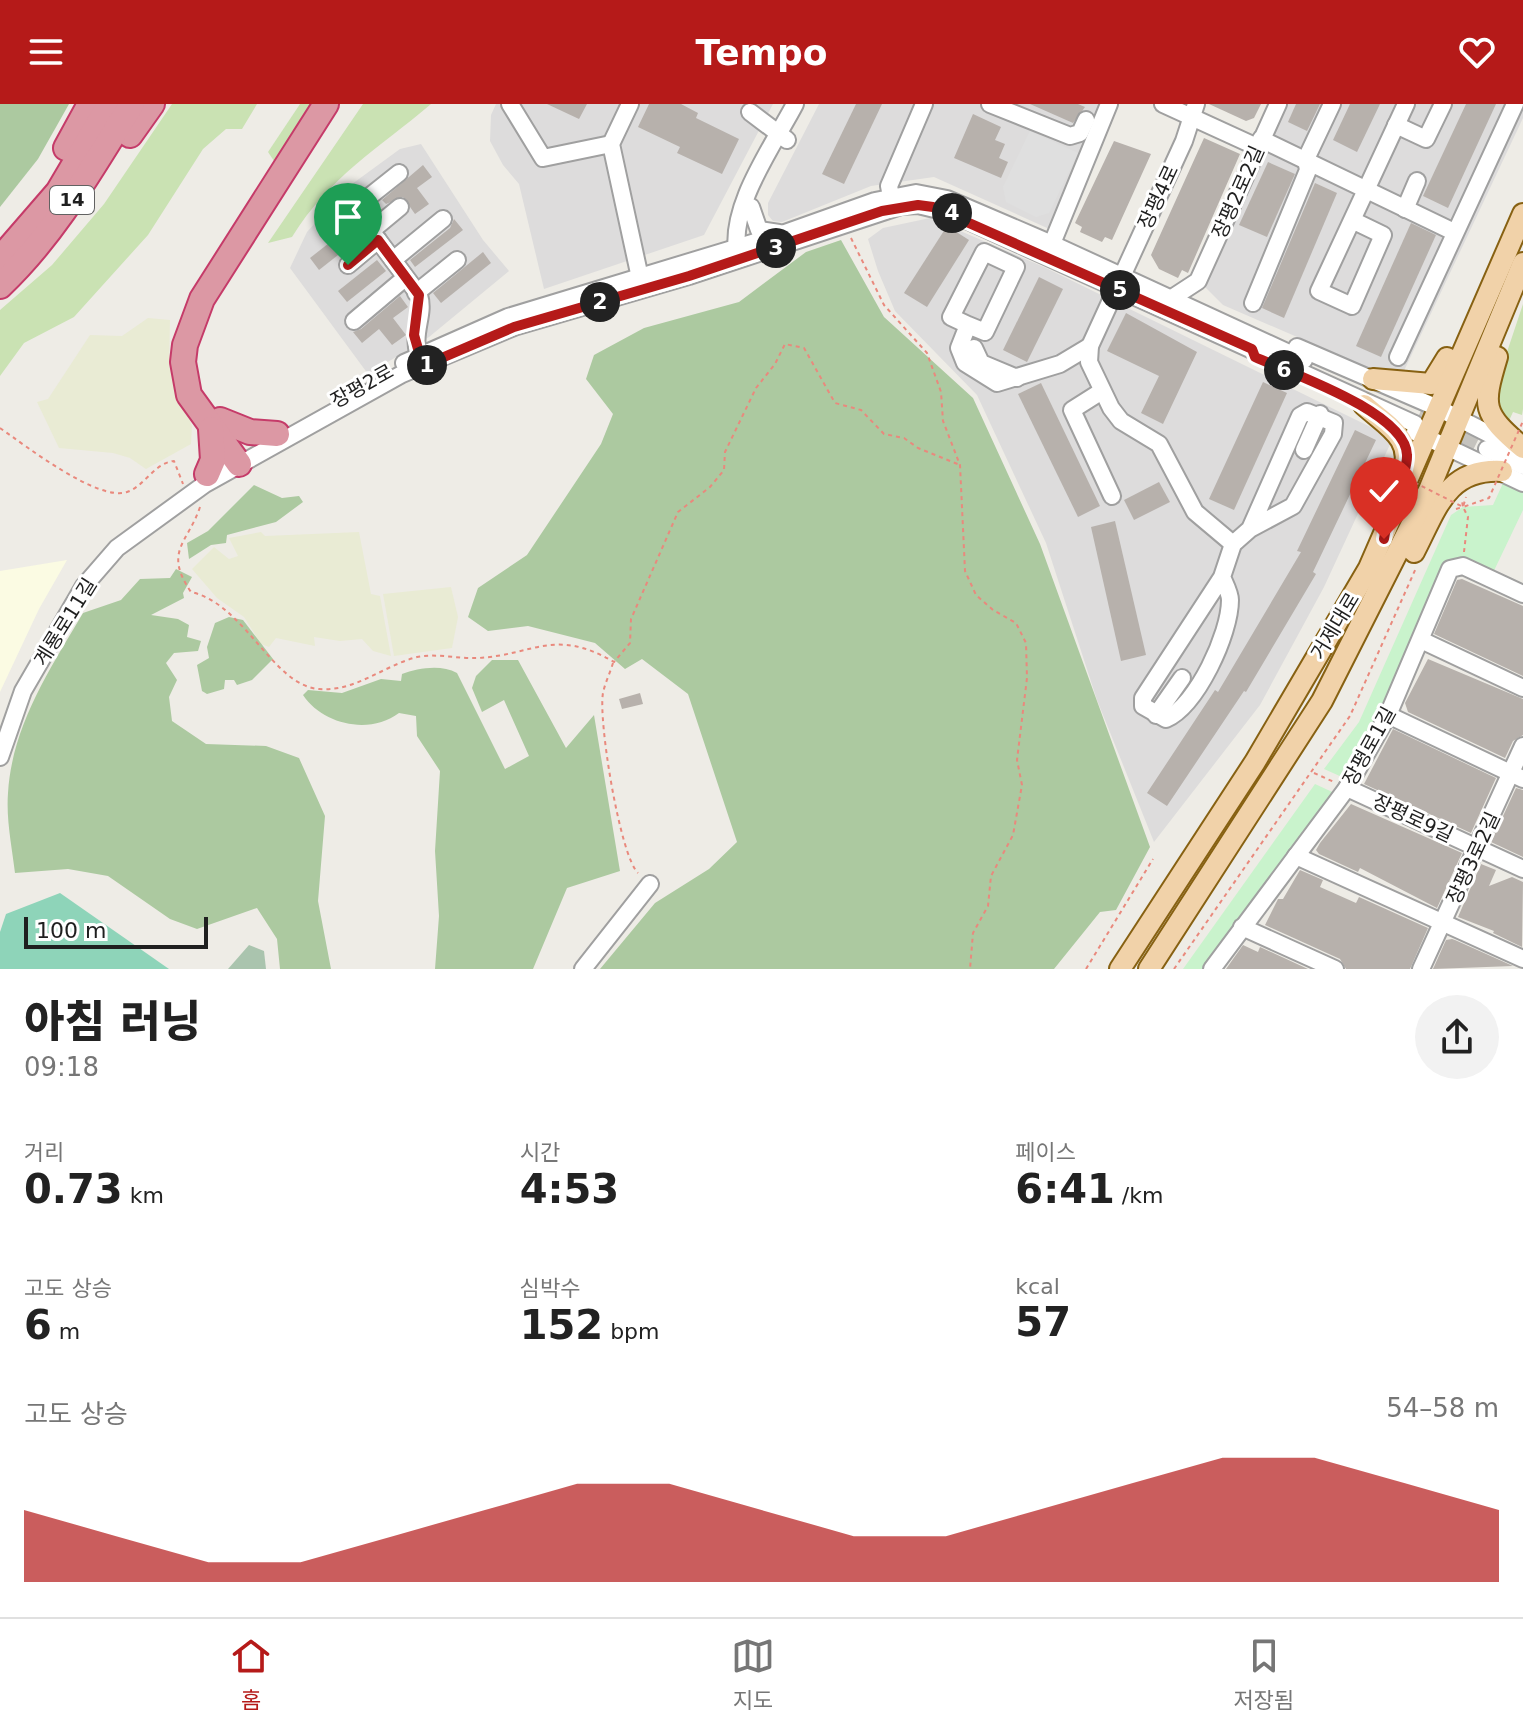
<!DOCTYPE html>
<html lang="ko">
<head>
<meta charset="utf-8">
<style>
	body { margin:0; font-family:"DejaVu Sans","Noto Sans KR",sans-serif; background:#f2f2f2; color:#222; height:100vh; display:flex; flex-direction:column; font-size:30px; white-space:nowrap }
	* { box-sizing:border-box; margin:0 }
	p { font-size:26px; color:#767676 }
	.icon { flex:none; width:44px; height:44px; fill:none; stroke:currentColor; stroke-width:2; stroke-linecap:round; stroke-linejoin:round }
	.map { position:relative; height:865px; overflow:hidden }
	.details { display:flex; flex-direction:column; background:#fff; flex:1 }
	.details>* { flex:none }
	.scale { position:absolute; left:24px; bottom:20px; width:184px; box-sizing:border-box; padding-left:8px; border:4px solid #1f1f1f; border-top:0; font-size:22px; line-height:28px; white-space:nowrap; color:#1f1f1f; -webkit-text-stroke:6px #fff; paint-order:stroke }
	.pin { position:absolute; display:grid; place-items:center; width:68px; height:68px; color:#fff; margin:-82px -34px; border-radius:50% 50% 50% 0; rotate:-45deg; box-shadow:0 0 8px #0007 }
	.pin .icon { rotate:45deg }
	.km { position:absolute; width:40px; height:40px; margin:-20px; border-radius:50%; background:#222; color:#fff; font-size:22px; line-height:40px; text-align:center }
	.round { display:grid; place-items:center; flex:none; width:84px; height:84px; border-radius:42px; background:#f2f2f2 }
	.head { display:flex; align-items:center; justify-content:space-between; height:136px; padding:0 24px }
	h1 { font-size:44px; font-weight:800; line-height:60px }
	.figures { display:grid; grid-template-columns:repeat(3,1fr); gap:12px; height:136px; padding:8px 24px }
	.figures div { display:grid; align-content:center }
	.figures b { font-size:40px; font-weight:800 }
	.figures small { font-size:22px; font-weight:400 }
	.figures p { font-size:22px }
	.chart { height:224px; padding:16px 24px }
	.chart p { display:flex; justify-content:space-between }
	.chart svg { width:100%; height:144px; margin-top:8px; fill:#b51a19; opacity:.7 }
	header { display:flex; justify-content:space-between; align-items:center; height:104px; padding:0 24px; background:#b51a19; color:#fff; font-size:36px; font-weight:800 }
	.tabs { display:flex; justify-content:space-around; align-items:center; height:112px; border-top:2px solid #e0e0e0; background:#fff; font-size:22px; color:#767676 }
	.tabs a { display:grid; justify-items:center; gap:4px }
	.tabs .current { color:#b51a19 }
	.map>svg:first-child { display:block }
	.residential { fill:#dddcdc }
	.education { fill:#fbfbe3 }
	.farmland { fill:#e9ebd4 }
	.grass { fill:#cae2b3 }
	.forest { fill:#acc9a0 }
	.cemetery { fill:#aac4ae }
	.park { fill:#c9f3cc }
	.pitch { fill:#8ed4b9 }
	.parking { fill:#dfdfdf }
	.building { fill:#b7b1ac }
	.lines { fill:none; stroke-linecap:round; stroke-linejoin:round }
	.minor-tunnel { stroke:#c5c3be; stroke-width:16; stroke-dasharray:16 8; stroke-linecap:butt }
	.minor-casing { stroke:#a0a0a0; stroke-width:20 }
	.major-casing { stroke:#876112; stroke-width:24 }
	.highway-casing { stroke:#c53b69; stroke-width:28 }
	.path { stroke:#e9897d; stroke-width:2; stroke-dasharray:4 4; stroke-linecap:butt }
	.minor { stroke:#fff; stroke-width:16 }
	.major { stroke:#f1d2a9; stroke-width:20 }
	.highway { stroke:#dc98a4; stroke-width:24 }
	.path-bridge { stroke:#e9897d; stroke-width:2; stroke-dasharray:4 4; stroke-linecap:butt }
	.route-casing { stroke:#fff; stroke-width:16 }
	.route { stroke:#b51a19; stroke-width:10 }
	.labels { text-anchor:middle; stroke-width:6; stroke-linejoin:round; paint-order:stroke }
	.shield { fill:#fff; stroke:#626262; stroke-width:2 }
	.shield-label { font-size:18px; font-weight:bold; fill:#1f1f1f }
	.street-label { font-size:20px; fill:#1f1f1f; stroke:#fff }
</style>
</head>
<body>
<header><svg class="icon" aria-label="menu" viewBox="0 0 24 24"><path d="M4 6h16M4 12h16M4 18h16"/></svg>Tempo<svg class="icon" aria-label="heart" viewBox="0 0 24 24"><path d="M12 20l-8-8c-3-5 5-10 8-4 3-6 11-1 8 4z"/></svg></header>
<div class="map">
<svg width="1523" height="865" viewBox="0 0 1523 865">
	<rect width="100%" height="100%" fill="#eeece6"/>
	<g class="residential">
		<polygon points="496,0 773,0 704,131 544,185 519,80 503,61 490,37 491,11"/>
		<polygon points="819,0 1109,0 1056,128 934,73 871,82 782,118 773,117 768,111 768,99"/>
		<polygon points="1278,0 1523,0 1523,14 1402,271 1392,274 1223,201 1202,180"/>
		<polygon points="421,40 483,136 509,167 429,233 368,270 290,164 307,128 348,83 400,45"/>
		<polygon points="930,114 1044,163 1393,334 1324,483 1260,601 1154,738 1097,596 1046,439 977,291 895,207 878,167 868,135 883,124"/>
	</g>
	<polygon class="education" points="67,456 39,505 0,588 0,467"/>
	<g class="farmland">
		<polygon points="148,214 170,216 169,262 192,322 191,340 146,365 130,354 113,349 59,344 37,298 48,295 90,231 122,232"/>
		<polygon points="261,428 265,432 359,428 371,490 380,492 391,552 373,547 362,535 340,537 314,533 315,542 276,534 269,543 261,540 244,513 217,494 192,465 214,443 229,455 238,452 229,434"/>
		<polygon points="451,483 458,513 452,544 394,552 383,490"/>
	</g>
	<g class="grass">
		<polygon points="172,0 257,0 242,25 226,25 203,45 148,131 74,213 24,239 0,272 0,206 52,161 104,100"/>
		<polygon points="300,0 315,0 276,60 268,48"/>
		<path d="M363 0H431C378 45 330 72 292 133L268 139Z"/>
		<polygon points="1523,200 1523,305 1522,311 1513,308 1508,319 1491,296"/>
	</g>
	<g class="forest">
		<polygon points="0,0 69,0 38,55 0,103"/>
		<polygon points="841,136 884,213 973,294 1040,440 1150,743 1116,806 1100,808 1054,865 600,865 655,799 709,765 737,738 688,590 642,555 625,565 595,539 528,522 488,527 468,513 478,484 527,451 601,340 613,310 586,275 594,251 644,224 739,198 806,148"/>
		<polygon points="254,381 282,394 299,392 303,398 276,418 227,431 226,439 211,441 189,455 187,439 208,427"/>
		<path d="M176 465 192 473 183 489 184 494 151 511 178 515 189 521 187 533 201 537 198 547 174 549 166 559 177 576 169 593 172 617 206 640 266 642 299 654 325 712 318 797 331 865H280L277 835 257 804 197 825 170 815 108 772 68 765 15 769C12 743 6 716 8 689 12 622 50 565 83 509L121 496 140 475 170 474Z"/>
		<polygon points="229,513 243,516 273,555 252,576 237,581 234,576 225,576 224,585 207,590 202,587 197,561 209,554 207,543 215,519"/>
		<path d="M492 556H518L566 644 594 611 620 767 567 784 533 865H435L439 812 435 747 440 667 417 632 416 612 399 609C370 631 323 621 303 591L308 586 342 589 381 575 401 577 402 570C418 564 441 560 457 569L505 665 529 652 504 596 482 608 472 584 476 572Z"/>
	</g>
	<polygon class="cemetery" points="249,841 264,847 266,865 228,865"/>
	<g class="park">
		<polygon points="1504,377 1523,386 1523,406 1490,475 1450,466 1351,677 1324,665 1359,618 1451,411 1463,403 1493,401"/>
		<polygon points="1315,680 1341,692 1212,865 1183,865"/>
	</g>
	<polygon class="pitch" points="60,789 169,865 0,865 0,828 6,810"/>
	<polygon class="parking" points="1030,27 1078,49 1049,109 1036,113 1006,98 1003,83"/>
	<g class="building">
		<polygon points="547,0 587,0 579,15"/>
		<polygon points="649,0 681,0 698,9 696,14 739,35 722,70 677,49 680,43 638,23"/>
		<polygon points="856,0 882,0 844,80 822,70"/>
		<polygon points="1030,0 1078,0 1085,3 1073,19"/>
		<polygon points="1209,0 1261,0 1254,14 1246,17"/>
		<polygon points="1296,0 1320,0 1307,27 1288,18"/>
		<polygon points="1350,0 1380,0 1357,48 1333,36"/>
		<polygon points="1466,0 1496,0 1448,104 1423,92"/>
		<polygon points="973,10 1001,23 995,36 1005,40 999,54 1008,58 1001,74 954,54"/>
		<polygon points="1204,34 1240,50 1188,169 1182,166 1178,174 1159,165 1151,151"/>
		<polygon points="1114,37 1151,50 1112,136 1105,133 1102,138 1080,128 1082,123 1075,119"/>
		<polygon points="1268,58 1295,70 1267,133 1239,121"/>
		<polygon points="423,61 432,73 417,84 429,100 415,110 403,93 386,100 382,96"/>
		<polygon points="1315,79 1337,89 1284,214 1262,204"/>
		<polygon points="454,115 463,126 415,163 410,156 450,124"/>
		<polygon points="1411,119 1436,131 1381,253 1356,242"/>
		<polygon points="352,121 361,133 319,166 310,154"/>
		<polygon points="947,122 969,136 927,203 904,189"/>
		<polygon points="483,148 491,159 441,199 433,189"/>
		<polygon points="377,156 386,167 347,198 338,187"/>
		<polygon points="1039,173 1063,185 1027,258 1003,246"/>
		<polygon points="400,192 408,203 393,214 406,231 392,241 379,225 362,239 353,228 361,225"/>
		<polygon points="1126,209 1197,248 1163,320 1141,309 1159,272 1107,247"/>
		<polygon points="1263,278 1287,289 1234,406 1209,395"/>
		<polygon points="1041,279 1100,402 1078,413 1018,290"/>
		<polygon points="1355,326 1376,336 1313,468 1316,470 1246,588 1244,587 1167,702 1147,689 1215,586 1218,588 1301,448 1297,447"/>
		<polygon points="1159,378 1170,398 1134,416 1124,396"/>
		<polygon points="1115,417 1146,551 1121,557 1091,423"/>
		<polygon points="1462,475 1523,502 1523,572 1434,530 1457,476"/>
		<polygon points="1428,555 1523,595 1523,631 1513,637 1505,654 1408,608 1405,599"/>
		<polygon points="640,589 643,600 622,605 619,595"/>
		<polygon points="1393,625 1496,674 1471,729 1364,680"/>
		<polygon points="1516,684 1523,686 1523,753 1491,738"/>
		<polygon points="1351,700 1462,749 1437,804 1360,764 1358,768 1319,750 1316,746 1320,739"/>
		<polygon points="1481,760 1496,766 1489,782 1512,773 1523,778 1522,843 1493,829 1494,827 1458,813"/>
		<polygon points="1300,766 1323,776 1320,783 1356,799 1359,793 1428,824 1410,865 1346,865 1340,855 1265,821 1278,795 1283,795"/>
		<polygon points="1452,835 1455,836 1513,862 1433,865 1446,836"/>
		<polygon points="1243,841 1258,848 1260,843 1308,865 1226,865"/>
	</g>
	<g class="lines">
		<polyline class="minor-tunnel" points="1419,311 1487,345"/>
		<g class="minor-casing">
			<g id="minor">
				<polyline points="510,0 543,54 611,40"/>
				<polyline points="630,0 611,40 642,183"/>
				<polyline points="990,0 1070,32 1080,29 1086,16"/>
				<polyline points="1163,0 1257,43"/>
				<polyline points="1196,0 1184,37 1090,242 1089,258 1111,304 1121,317 1159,340 1195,408 1233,440"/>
				<polyline points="750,8 787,36"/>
				<polyline points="1396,21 1426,35 1443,0"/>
				<polyline points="1261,35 1454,128"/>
				<path d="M399 69 365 96 368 100 358 109 419 191C426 214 408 230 422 260"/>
				<polyline points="751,103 759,126 779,129"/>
				<polyline points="893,103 889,82 924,0"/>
				<polyline points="1405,105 1417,77"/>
				<polyline points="1352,116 1383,131 1352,202 1319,187 1406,0"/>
				<polyline points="371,127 400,103"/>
				<polyline points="1049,147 1109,0"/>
				<path d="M738 152C727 105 773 42 795 0"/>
				<polyline points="393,156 443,115"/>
				<polyline points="348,161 378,136"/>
				<polyline points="416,189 457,156"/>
				<polyline points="1172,194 1198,177 1278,0"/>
				<polyline points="1253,199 1308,66 1306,55 1332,0"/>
				<polyline points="354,217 405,174"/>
				<polyline points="968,221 951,213 984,148 1016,163 985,228 968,221 959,244 965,259 997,279 1060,260 1090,242"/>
				<polyline points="1297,243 1438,304 1515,343"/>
				<polyline points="974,244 981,259 1017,274"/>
				<polyline points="1398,253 1515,0"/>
				<polyline points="404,259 508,213 785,129 875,97 916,89 947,95 1052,140 1304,256"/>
				<polyline points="1102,287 1072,306 1112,392"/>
				<polyline points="1415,328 1523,379"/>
				<polyline points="1487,345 1523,362"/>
				<polyline points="1304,346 1320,310"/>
				<path d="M1222 473C1225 480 1230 489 1230 496 1230 530 1197 601 1166 615L1143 602V594L1222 473 1233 440 1250 425 1300 312 1307 308 1334 319 1333 330 1293 402 1250 425"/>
				<polyline points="1421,536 1523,584"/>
				<polyline points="1156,611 1182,574"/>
				<polyline points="1388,611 1523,675"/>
				<polyline points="0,653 23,587 84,482 117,444 205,380 402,270 514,223 689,172 901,102 918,101 951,109 1415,320"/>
				<polyline points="1347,684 1523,765"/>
				<polyline points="1296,752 1523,855"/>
				<polyline points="1242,823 1335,865"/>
				<polyline points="583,865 650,780"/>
				<polyline points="1212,865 1347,684 1388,611 1450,465 1463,462 1523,490"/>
				<polyline points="1421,865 1523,642"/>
			</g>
		</g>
		<g class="major-casing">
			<g id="major">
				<path d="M1497 253C1482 303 1482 309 1523 344"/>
				<polyline points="1373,275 1431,280 1447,254"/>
				<path d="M1364 301C1387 322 1415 334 1403 370"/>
				<path d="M1414 448C1436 406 1446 364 1502 367"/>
				<polyline points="1120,865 1255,658 1369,464 1523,110"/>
				<polyline points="1149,865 1322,597 1429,386 1523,159"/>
			</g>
		</g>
		<g class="highway-casing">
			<g id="highway">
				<polyline points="130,31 152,0"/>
				<polyline points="66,44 90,0"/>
				<polyline points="0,155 58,88 110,0"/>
				<path d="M0 182C55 130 92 64 132 0"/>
				<polyline points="220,316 250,328 277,330"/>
				<polyline points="239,360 189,291 183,258 185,241 202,195 326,0"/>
				<polyline points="207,370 213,356 211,325"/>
			</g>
		</g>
		<g class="path">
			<polyline points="851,134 884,201 927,249 941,288 943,317 960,361 965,467 976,491 993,506 1016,519 1026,539 1027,574 1017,656 1022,681 1013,731 991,772 988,802 973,829 970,865"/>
			<path d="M0 324C26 342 98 398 127 388 145 382 154 359 174 357L183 380"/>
			<path d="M200 403C188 439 163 447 191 488 245 500 273 582 319 585 355 588 383 562 417 553 436 549 459 555 478 554 534 551 554 523 614 558L630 539 631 515 678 408 710 383 724 366 725 348 756 284 775 260 785 240 804 244 835 299 861 306 884 330 904 334 918 344 960 361"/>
			<polyline points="1456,405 1463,403 1462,397"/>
			<polyline points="1464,448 1468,413 1463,403 1466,393"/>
			<path d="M613 559C610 569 605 579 603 589 598 616 620 752 638 769"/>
			<polyline points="1314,669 1334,678"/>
			<polyline points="1086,865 1153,755"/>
			<polyline points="1174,865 1350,612 1416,464"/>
		</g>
		<use href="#minor" class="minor"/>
		<use href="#major" class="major"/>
		<use href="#highway" class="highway"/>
		<polyline class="path-bridge" points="1386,364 1463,403 1489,394 1523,317"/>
	</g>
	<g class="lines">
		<g class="route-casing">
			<path id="route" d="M348 161 378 136 419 191 414 231 423 262 514 223 689 172 882 107 918 101 933 103 1252 245 1255 253C1290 269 1406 308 1407 351 1408 369 1387 409 1384 435"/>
		</g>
		<use href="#route" class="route"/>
	</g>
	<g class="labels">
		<rect class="shield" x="50" y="82" width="44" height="28" rx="6"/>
		<g class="shield-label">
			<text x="72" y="102">14</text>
		</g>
		<g class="street-label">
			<text transform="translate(1238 88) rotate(-66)" y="7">장평2로2길</text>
			<text transform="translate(1158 93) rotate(-65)" y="7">장평4로</text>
			<text transform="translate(362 282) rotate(-29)" y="7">장평2로</text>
			<text transform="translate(65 518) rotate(-58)" y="7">계룡로11길</text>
			<text transform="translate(1335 522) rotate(-59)" y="7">거제대로</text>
			<text transform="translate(1369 642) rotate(-61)" y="7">장평로1길</text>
			<text transform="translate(1413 714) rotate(25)" y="7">장평로9길</text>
			<text transform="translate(1473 754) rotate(-65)" y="7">장평3로2길</text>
		</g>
	</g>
</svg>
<div class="scale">100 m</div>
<div class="pin" style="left:348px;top:161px;background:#1e9e55"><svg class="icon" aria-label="arrive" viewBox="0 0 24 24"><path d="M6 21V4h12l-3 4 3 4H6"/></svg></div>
<div class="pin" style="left:1384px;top:435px;background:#d93025"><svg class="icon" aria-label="check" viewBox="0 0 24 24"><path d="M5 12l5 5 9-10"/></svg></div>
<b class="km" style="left:427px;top:261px">1</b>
<b class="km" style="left:600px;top:198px">2</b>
<b class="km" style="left:776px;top:144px">3</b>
<b class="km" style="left:952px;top:109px">4</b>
<b class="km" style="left:1120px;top:186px">5</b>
<b class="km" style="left:1284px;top:266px">6</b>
</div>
<section class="details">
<div class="head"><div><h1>아침 러닝</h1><p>09:18</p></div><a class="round"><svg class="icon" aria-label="share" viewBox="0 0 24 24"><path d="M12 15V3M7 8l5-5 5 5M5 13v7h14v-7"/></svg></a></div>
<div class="figures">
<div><p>거리</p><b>0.73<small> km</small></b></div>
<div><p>시간</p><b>4:53</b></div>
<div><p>페이스</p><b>6:41<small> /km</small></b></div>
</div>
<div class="figures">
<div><p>고도 상승</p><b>6<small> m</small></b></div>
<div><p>심박수</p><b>152<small> bpm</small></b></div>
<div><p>kcal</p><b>57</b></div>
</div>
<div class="chart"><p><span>고도 상승</span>54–58 m</p>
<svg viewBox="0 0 160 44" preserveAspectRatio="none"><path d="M0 44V22L10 30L20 38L30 38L40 30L50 22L60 14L70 14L80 22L90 30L100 30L110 22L120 14L130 6L140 6L150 14L160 22V44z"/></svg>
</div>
</section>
<nav class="tabs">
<a class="current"><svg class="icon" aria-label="home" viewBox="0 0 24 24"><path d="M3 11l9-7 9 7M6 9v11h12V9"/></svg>홈</a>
<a><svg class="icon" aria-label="map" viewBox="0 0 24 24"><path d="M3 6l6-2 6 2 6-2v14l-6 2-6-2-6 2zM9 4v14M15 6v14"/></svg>지도</a>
<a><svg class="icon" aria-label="saved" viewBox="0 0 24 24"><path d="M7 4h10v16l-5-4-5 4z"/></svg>저장됨</a>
</nav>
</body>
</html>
